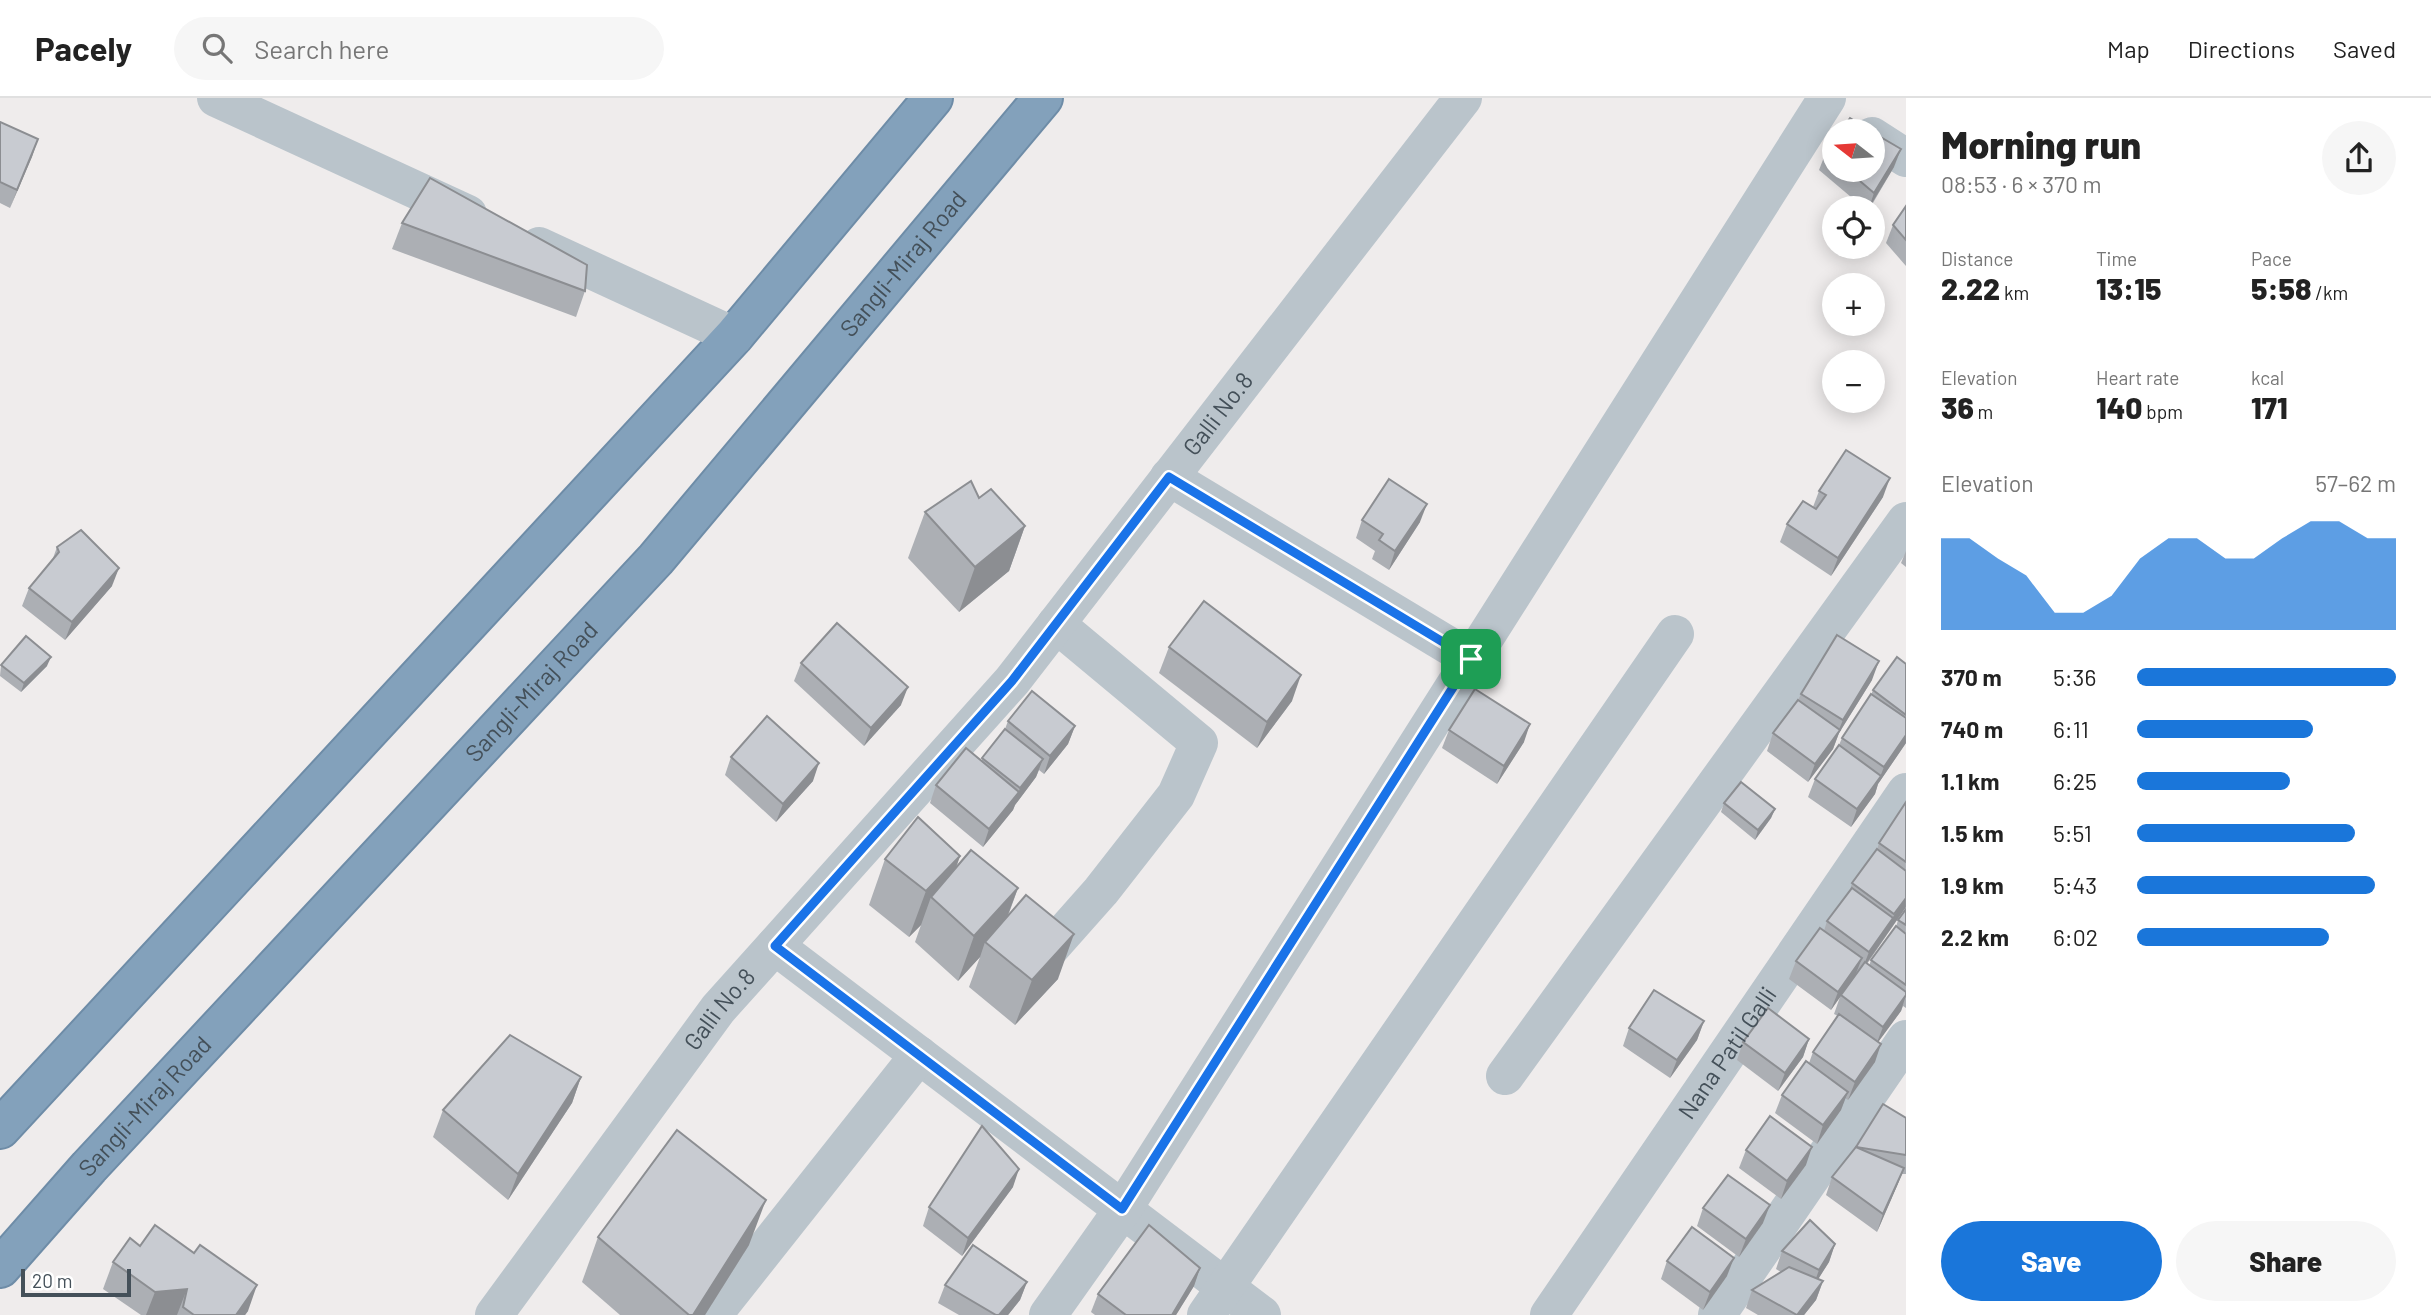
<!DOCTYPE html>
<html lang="en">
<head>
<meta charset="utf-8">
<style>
	body { margin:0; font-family:Barlow,sans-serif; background:#f6f6f6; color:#222; height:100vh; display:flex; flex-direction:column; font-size:26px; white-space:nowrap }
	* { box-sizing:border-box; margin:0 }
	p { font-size:23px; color:#767676 }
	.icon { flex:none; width:38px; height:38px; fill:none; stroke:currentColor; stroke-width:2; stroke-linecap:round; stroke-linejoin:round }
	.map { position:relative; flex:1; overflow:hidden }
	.details { display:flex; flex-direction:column; background:#fff; width:525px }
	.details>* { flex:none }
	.needle { width:46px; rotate:287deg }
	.controls { position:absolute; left:1822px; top:21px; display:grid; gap:14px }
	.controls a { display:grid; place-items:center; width:63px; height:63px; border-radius:50%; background:#fff; box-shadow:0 4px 18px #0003; font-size:35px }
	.scale { position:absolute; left:21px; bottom:18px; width:110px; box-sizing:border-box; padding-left:7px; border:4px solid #445059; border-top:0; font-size:19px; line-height:24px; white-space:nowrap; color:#445059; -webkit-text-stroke:5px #fff; paint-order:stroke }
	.pin { position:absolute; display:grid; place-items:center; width:60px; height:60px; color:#fff; margin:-30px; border-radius:14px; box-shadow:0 4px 10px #0006 }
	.round { display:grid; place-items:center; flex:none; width:74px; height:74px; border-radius:37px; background:#f6f6f6 }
	.overview { display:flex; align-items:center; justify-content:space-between; height:119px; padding:0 35px }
	h1 { font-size:38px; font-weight:800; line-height:52px }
	.figures { display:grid; grid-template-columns:repeat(3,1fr); gap:10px; height:119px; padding:7px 35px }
	.figures div { display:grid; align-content:center }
	.figures b { font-size:30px; font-weight:800 }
	.figures small { font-size:19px; font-weight:400 }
	.figures p { font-size:19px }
	.chart { height:196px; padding:14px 35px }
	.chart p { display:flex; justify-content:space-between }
	.chart svg { width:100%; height:126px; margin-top:7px; fill:#1a76da; opacity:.7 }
	.primary-button { display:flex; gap:14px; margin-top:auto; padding:14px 35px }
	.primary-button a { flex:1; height:80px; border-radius:42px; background:#1a76da; color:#fff; font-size:28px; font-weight:800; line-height:80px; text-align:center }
	.primary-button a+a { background:#f6f6f6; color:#222 }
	ul { padding:0 35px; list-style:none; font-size:23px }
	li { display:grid; grid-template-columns:112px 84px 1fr; align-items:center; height:52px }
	li i { height:18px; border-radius:9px; background:#1a76da }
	header { display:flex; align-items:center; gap:42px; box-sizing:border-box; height:98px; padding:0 35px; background:#fff; border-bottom:2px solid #e0e0e0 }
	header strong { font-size:33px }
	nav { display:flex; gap:38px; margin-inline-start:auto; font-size:24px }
	.search { width:490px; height:63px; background:#f6f6f6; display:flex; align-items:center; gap:18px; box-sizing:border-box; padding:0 24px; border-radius:38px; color:#767676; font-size:26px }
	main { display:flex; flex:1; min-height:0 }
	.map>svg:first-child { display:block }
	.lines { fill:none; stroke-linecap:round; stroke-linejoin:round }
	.highway-casing { stroke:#6e8ca7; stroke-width:42 }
	.minor { stroke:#bac4cb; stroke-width:38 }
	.highway { stroke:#83a1bb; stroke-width:38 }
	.wall { fill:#acafb4 }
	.shaded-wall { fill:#8c8e92 }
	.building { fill:#c8cbd1; stroke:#8c8e92; stroke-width:2 }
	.route-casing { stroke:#fff; stroke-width:14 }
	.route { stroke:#1a73e8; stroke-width:9 }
	.labels { text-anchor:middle; stroke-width:5; stroke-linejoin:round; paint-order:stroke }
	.street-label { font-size:24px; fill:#445059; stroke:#fff }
</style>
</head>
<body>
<header>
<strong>Pacely</strong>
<div class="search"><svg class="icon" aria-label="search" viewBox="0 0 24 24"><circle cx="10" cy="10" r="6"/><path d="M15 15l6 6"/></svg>Search here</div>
<nav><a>Map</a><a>Directions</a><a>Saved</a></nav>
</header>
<main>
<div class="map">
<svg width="1906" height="1217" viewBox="0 0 1906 1217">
	<rect width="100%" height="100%" fill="#efecec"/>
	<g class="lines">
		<g class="highway-casing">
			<g id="highway">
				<polyline points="0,1031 734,238 933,0"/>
				<path id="s3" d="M0 1170 89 1069 656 461 1043 0"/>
			</g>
		</g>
		<g class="minor">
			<polyline points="216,0 468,116"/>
			<polyline points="1872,38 1906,60"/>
			<polyline points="539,148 734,238"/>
			<polyline points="1169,379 1471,561"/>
			<polyline points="1031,843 1046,855 1101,793 1176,697 1199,645 1056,526"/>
			<polyline points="775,848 1262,1217"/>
			<polyline points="1505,978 1906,423"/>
			<path id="s1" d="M494 1217 718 911 1012 583 1463 0"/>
			<polyline points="713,1217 919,957"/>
			<polyline points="1048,1217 1123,1111 1827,0"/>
			<polyline points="1206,1217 1675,536"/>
			<path id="s2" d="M1549 1217 1906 694"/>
			<polyline points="1717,1217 1906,941"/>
		</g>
		<use href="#highway" class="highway"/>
	</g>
	<g class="wall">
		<polygon points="0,24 38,41 10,110 0,105"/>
		<polygon points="1834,43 1834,72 1872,72 1894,69 1870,110 1864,110 1819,72 1826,54"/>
		<polygon points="1906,108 1906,168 1886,145 1893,127"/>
		<polygon points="402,125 585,193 576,219 392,151"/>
		<polygon points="1819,393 1883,399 1831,478 1780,444 1787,426 1813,409"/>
		<polygon points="979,400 1025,428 1009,473 959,514 908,460 925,414"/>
		<polygon points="1362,422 1420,424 1389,472 1372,461 1375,453 1356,440"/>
		<polygon points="57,449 112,488 65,542 22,508 29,490 52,463"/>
		<polygon points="1906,453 1906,469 1901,465"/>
		<polygon points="1169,549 1292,603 1257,650 1159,575"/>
		<polygon points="801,565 901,607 864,648 794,583"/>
		<polygon points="1906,566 1906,645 1878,686 1875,696 1851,729 1808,699 1815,681 1839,647 1842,640 1871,597 1873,592"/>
		<polygon points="1,567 47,568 21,594 0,578"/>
		<polygon points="1872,582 1839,635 1833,651 1808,684 1767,653 1773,635 1798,602 1801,596"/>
		<polygon points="1008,623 1075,628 1068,646 1044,676 1039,672 1036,679 1015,707 1013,712 983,749 930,705 936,687 981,663 1005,631"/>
		<polygon points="1449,632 1524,644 1497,686 1442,650"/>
		<polygon points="731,659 813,683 776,724 725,677"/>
		<polygon points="1906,704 1906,809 1867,866 1869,868 1871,862 1896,829 1898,822 1906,811 1906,910 1903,908 1901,913 1878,944 1875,964 1848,1002 1845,1000 1841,1012 1817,1046 1775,1015 1782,997 1809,965 1813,954 1838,918 1834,916 1840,899 1831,912 1789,881 1796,863 1824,833 1827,823 1850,792 1852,785 1877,752 1879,745"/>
		<polygon points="1724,705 1775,711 1771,720 1755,742 1721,714"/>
		<polygon points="960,758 956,770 1018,790 1008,818 1058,881 1015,927 969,889 980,859 958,883 915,844 921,827 909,839 869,807 885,761"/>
		<polygon points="1704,923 1697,942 1670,980 1623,948 1629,930"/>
		<polygon points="1809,941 1803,959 1778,993 1737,962 1743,944"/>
		<polygon points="581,979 572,1005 508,1102 433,1039 443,1012"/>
		<polygon points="1906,1020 1906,1076 1902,1076 1877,1134 1826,1097 1832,1079 1856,1049"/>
		<polygon points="1746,1052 1806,1067 1781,1101 1739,1070"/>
		<polygon points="1013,1089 962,1158 923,1128 929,1109"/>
		<polygon points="1703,1110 1763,1125 1739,1159 1697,1128"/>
		<polygon points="598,1139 749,1147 705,1217 620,1217 582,1184"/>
		<polygon points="1835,1146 1829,1164 1818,1181 1823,1183 1816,1202 1804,1217 1758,1217 1746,1210 1752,1192 1781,1174 1776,1171 1782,1153"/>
		<polygon points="140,1148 194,1155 248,1213 245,1217 141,1217 103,1191 113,1164"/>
		<polygon points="1667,1163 1727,1178 1703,1212 1661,1181"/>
		<polygon points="1200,1170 1194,1188 1176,1217 1095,1217 1091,1214 1098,1196"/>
		<polygon points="1027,1184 1020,1202 1008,1217 959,1217 938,1205 945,1187"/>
	</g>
	<g class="shaded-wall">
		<polygon points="38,41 32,59 10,110 17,92"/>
		<polygon points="1901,51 1894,69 1869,110 1874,95"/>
		<polygon points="1890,380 1883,399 1831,478 1838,460"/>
		<polygon points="1427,406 1420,424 1389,472 1395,453"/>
		<polygon points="1025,428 1009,473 959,514 975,469"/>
		<polygon points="119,470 112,488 65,542 72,524"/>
		<polygon points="51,559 47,568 21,594 24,585"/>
		<polygon points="1879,563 1872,582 1839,635 1833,651 1808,684 1815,666 1837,636 1843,622"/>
		<polygon points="1301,577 1292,603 1257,650 1267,624"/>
		<polygon points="908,589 901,607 864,648 871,630"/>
		<polygon points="1530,626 1524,644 1497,686 1504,668"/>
		<polygon points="1075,628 1068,646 1044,676 1050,658"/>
		<polygon points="1906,637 1906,645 1878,686 1875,696 1851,729 1857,711 1880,679 1884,669"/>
		<polygon points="1043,661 1036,679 1015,707 1013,712 983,749 989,731 1018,696 1020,690"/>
		<polygon points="819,665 813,683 776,724 783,706"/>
		<polygon points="1775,711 1771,720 1755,742 1758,732"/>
		<polygon points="960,758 944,803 931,799 921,827 909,839 926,793"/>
		<polygon points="1018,790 1001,835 985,844 980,859 958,883 974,838"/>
		<polygon points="1906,800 1906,809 1862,872 1869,854"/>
		<polygon points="1074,836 1058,881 1015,927 1032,882"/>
		<polygon points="1862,860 1855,878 1831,912 1838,894"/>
		<polygon points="1906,897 1901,913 1876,947 1883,929"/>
		<polygon points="1704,923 1697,942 1670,980 1677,962"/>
		<polygon points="1809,941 1803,959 1778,993 1785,975"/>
		<polygon points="1881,946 1875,964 1848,1002 1855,984"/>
		<polygon points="581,979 572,1005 508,1102 518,1076"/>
		<polygon points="1848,994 1841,1012 1817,1046 1823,1027"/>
		<polygon points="1812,1049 1806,1067 1781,1101 1787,1083"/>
		<polygon points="1904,1070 1897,1088 1877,1134 1883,1116"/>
		<polygon points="1019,1071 1013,1089 962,1158 968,1140"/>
		<polygon points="766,1102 749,1147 705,1217 693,1217"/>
		<polygon points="1770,1107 1763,1125 1739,1159 1746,1141"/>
		<polygon points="1835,1146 1829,1164 1812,1191 1819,1172"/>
		<polygon points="1734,1160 1727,1178 1703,1212 1710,1194"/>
		<polygon points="1200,1170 1194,1188 1176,1217 1172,1217"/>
		<polygon points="1823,1183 1816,1202 1804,1217 1797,1217"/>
		<polygon points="1027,1184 1020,1202 1008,1217 999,1217"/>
		<polygon points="257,1187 248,1213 245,1217 236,1217"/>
		<polygon points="187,1191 177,1217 146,1217 155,1194"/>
	</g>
	<g class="building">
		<polygon points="1850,20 1871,33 1841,33"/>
		<polygon points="0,24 38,41 17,92 0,84"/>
		<polygon points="1872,34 1901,51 1874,95 1847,72 1872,72"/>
		<polygon points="1834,43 1834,61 1826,54"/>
		<polygon points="430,80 587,167 585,193 402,125"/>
		<polygon points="1906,108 1906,142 1893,127"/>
		<polygon points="1846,352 1890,380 1838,460 1787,426 1803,403 1816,411 1826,397 1819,393"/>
		<polygon points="1389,381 1427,406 1395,453 1379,442 1383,436 1362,422"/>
		<polygon points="971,383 979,400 991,391 1025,428 975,469 925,414"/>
		<polygon points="81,432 119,470 72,524 29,490 59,454 57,449"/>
		<polygon points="1204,503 1301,577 1267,624 1169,549"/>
		<polygon points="837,525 908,589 871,630 801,565"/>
		<polygon points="1837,537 1879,563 1843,622 1801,596"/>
		<polygon points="26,538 51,559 24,585 1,567"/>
		<polygon points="1897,559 1906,566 1906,617 1873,592"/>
		<polygon points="1475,591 1530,626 1504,668 1449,632"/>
		<polygon points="1032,593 1075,628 1050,658 1008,623"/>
		<polygon points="1871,596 1906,620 1906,637 1884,669 1842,640"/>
		<polygon points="1798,602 1840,632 1815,666 1773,635"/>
		<polygon points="767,618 819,665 783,706 731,659"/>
		<polygon points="1005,631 1043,661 1020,690 982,660"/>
		<polygon points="1839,647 1881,678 1857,711 1815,681"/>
		<polygon points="966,650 1019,694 989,731 936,687"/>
		<polygon points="1741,684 1775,711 1758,732 1724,705"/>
		<polygon points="1906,704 1906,764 1879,745"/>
		<polygon points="918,719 960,758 926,793 885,761"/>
		<polygon points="1877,751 1906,773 1906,800 1894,816 1852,785"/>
		<polygon points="971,752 1018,790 974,838 931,799"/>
		<polygon points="1852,790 1893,820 1869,854 1827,823"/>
		<polygon points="1026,797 1074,836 1032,882 985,844"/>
		<polygon points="1906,811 1906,827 1898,822"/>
		<polygon points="1896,828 1906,836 1906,887 1871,862"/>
		<polygon points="1820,830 1862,860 1838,894 1796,863"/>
		<polygon points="1865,864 1906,894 1906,897 1883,929 1841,897"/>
		<polygon points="1654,892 1704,923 1677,962 1629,930"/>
		<polygon points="1768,910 1809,941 1785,975 1743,944"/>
		<polygon points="1839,916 1881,946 1855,984 1813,954"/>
		<polygon points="510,937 581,979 518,1076 443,1012"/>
		<polygon points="1806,963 1848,994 1823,1027 1782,997"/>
		<polygon points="1883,1006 1906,1020 1906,1057 1856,1049"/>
		<polygon points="1770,1018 1812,1049 1787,1083 1746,1052"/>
		<polygon points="982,1028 1019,1071 968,1140 929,1109"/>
		<polygon points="677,1032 766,1102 693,1217 689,1217 598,1139"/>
		<polygon points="1856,1049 1904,1070 1883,1116 1832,1079"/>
		<polygon points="1728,1077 1770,1107 1746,1141 1703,1110"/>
		<polygon points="1810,1122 1835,1146 1819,1172 1782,1153"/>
		<polygon points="155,1127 194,1155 200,1147 257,1187 236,1217 194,1217 183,1209 187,1191 155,1194 113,1164 130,1140 140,1148"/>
		<polygon points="1149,1127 1200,1170 1172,1217 1126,1217 1098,1196"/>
		<polygon points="1692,1129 1734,1160 1710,1194 1667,1163"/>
		<polygon points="973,1147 1027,1184 999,1217 996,1217 945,1187"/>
		<polygon points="1789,1169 1823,1183 1797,1217 1752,1192"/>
	</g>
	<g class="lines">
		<g class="route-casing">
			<polygon id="route" points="1169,379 1471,561 1122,1111 775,848 1012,583"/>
		</g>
		<use href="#route" class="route"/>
	</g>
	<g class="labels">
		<g class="street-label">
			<text dy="8" stroke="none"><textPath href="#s3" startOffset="1351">Sangli-Miraj Road</textPath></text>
			<text dy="8" stroke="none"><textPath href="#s1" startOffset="1157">Galli No.8</textPath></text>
			<text dy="8" stroke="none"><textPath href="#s3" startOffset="784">Sangli-Miraj Road</textPath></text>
			<text dy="8" stroke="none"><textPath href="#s1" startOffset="380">Galli No.8</textPath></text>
			<text dy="8" stroke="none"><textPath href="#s2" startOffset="317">Nana Patil Galli</textPath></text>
			<text dy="8" stroke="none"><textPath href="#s3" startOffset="217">Sangli-Miraj Road</textPath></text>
		</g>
	</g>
</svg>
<div class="controls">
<a><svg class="needle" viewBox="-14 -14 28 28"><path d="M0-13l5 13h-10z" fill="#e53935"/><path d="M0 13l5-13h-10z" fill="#767676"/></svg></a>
<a><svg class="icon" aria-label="locate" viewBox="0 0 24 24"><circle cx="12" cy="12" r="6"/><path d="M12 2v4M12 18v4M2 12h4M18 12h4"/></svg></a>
<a>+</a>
<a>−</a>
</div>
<div class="scale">20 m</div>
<div class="pin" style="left:1471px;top:561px;background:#1e9e55"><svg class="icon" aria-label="arrive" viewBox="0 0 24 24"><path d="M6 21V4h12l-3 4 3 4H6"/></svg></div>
</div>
<section class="details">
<div class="overview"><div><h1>Morning run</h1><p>08:53 · 6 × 370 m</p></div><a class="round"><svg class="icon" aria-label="share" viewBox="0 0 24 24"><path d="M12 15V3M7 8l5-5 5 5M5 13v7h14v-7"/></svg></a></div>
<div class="figures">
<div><p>Distance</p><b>2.22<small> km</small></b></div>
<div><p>Time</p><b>13:15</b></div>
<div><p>Pace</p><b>5:58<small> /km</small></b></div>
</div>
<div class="figures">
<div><p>Elevation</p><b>36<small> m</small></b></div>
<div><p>Heart rate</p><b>140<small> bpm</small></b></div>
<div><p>kcal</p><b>171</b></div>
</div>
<div class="chart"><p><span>Elevation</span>57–62 m</p>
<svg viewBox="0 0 160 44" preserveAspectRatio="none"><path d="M0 44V12L10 12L20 19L30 25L40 38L50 38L60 32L70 19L80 12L90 12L100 19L110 19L120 12L130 6L140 6L150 12L160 12V44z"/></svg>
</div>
<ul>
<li><b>370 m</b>5:36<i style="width:100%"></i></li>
<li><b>740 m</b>6:11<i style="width:68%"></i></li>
<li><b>1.1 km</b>6:25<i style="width:59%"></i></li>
<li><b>1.5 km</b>5:51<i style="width:84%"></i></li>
<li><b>1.9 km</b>5:43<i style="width:92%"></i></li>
<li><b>2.2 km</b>6:02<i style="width:74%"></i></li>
</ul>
<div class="primary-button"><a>Save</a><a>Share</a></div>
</section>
</main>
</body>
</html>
